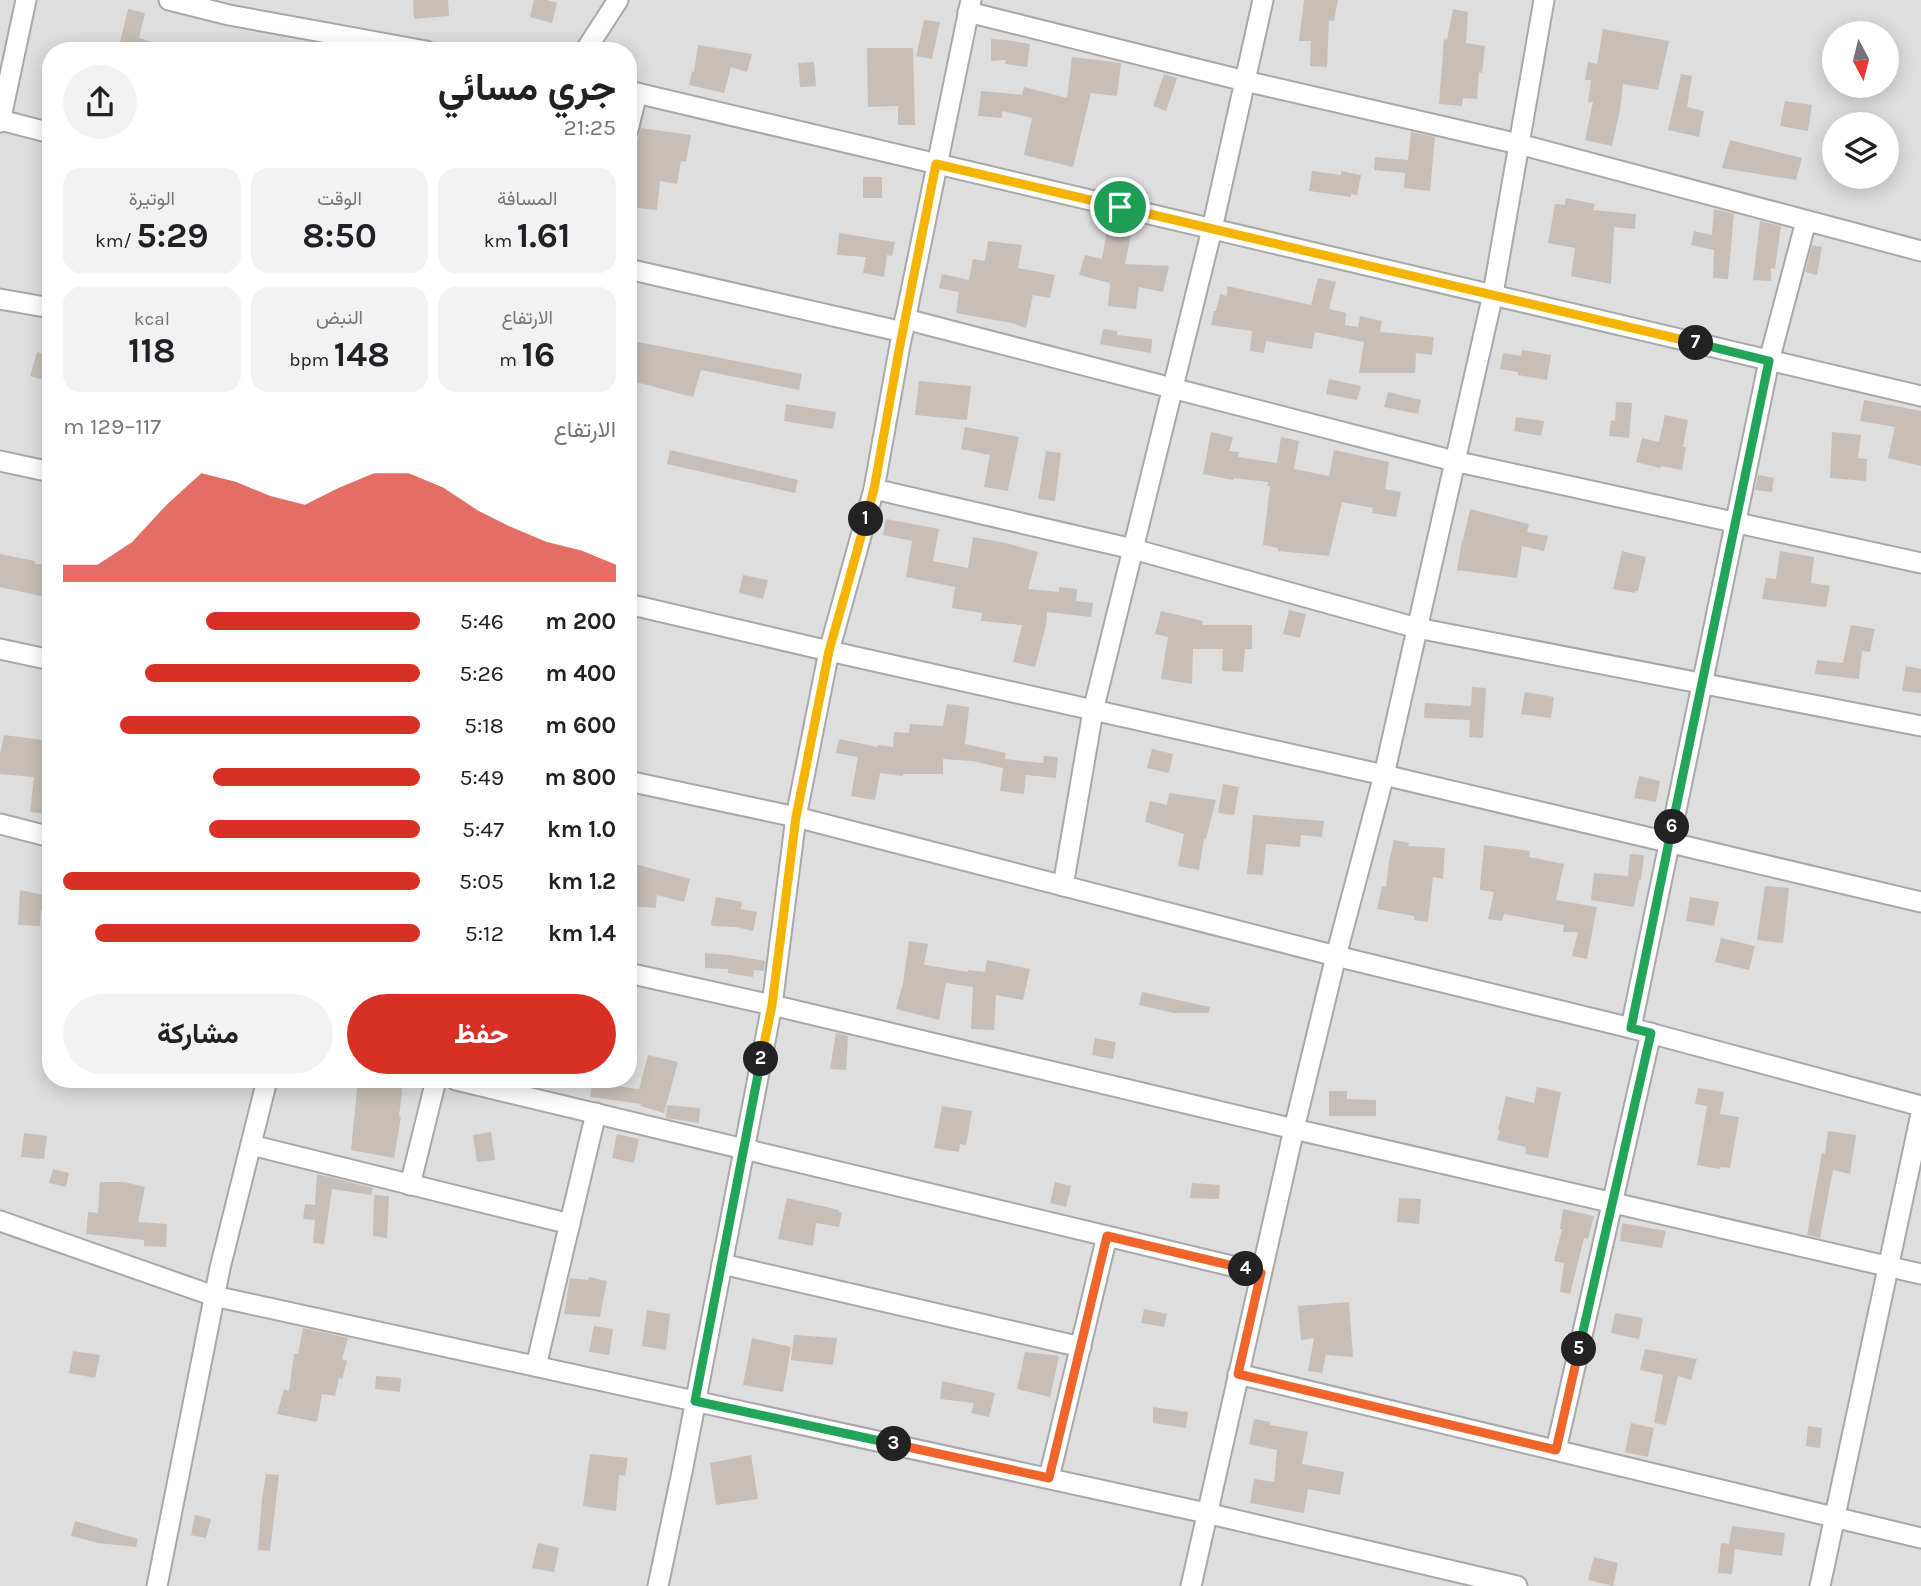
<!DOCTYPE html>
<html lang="ar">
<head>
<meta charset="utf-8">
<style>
	body { margin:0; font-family:Karla,Vazirmatn,sans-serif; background:#f2f2f2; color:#202124; direction:rtl; height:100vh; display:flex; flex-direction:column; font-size:26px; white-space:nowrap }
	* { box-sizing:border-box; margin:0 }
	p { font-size:23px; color:#757577 }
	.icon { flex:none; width:38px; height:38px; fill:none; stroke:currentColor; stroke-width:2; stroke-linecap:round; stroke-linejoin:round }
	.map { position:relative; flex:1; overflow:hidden; direction:ltr }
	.panel { position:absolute; left:42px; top:42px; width:595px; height:1046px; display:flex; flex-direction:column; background:#fff; border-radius:28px; box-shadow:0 4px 18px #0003; direction:rtl }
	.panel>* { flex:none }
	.needle { width:46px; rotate:173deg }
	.tools { position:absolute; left:1822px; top:21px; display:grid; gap:14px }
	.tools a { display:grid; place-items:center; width:77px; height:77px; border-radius:50%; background:#fff; box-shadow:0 4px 18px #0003; font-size:35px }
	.pin { position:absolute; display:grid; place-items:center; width:60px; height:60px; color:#fff; margin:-30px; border:4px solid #fff; border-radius:50%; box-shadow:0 2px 7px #0007 }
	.km { position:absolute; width:35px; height:35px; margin:-18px; border-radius:50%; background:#222; color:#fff; font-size:19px; line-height:35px; text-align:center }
	.round { display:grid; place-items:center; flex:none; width:74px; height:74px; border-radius:37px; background:#f2f2f2 }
	.head { display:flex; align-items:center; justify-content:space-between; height:119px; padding:0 21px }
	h1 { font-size:38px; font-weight:700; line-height:52px }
	.stats { display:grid; grid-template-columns:repeat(3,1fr); gap:10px; height:119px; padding:7px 21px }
	.stats div { display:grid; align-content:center; border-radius:18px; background:#f2f2f2; text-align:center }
	.stats b { font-size:35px; font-weight:700 }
	.stats small { font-size:19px; font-weight:400 }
	.stats p { font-size:19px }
	.chart { height:196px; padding:14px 21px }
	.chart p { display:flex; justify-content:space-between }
	.chart svg { width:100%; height:126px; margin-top:7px; fill:#d93025; opacity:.7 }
	.cta { display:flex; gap:14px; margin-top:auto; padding:14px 21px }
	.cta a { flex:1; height:80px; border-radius:42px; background:#d93025; color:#fff; font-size:28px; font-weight:700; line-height:80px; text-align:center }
	.cta a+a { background:#f2f2f2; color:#202124 }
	ul { padding:0 21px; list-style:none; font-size:23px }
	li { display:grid; grid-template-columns:112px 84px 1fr; align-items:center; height:52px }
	li i { height:18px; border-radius:9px; background:#d93025 }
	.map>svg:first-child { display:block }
	.residential { fill:#dfdede; fill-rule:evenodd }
	.building { fill:#c6beb7 }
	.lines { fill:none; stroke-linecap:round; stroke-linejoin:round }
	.minor-casing { stroke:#a8a8a8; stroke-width:23 }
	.minor { stroke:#fff; stroke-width:19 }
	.split-1-casing { stroke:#fff; stroke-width:14 }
	.split-2-casing { stroke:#fff; stroke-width:14 }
	.split-3-casing { stroke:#fff; stroke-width:14 }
	.split-4-casing { stroke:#fff; stroke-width:14 }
	.split-5-casing { stroke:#fff; stroke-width:14 }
	.split-6-casing { stroke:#fff; stroke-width:14 }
	.split-7-casing { stroke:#fff; stroke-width:14 }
	.split-8-casing { stroke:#fff; stroke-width:14 }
	.split-1 { stroke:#f5b400; stroke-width:9 }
	.split-2 { stroke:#f5b400; stroke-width:9 }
	.split-3 { stroke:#22a559; stroke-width:9 }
	.split-4 { stroke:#f0652b; stroke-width:9 }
	.split-5 { stroke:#f0652b; stroke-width:9 }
	.split-6 { stroke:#22a559; stroke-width:9 }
	.split-7 { stroke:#22a559; stroke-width:9 }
	.split-8 { stroke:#f5b400; stroke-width:9 }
</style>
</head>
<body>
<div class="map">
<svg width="1921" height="1586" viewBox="0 0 1921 1586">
	<rect width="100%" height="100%" fill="#f1eee8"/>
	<path class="residential" d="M0 0H1921V1586H0ZM1834 33H1886V86H1834ZM51 51H628V1080H51ZM1834 124H1886V177H1834Z"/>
	<g class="building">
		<polygon points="413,0 448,0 449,16 414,19"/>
		<polygon points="534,0 547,0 557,3 552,23 530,17"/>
		<polygon points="1304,0 1338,0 1334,21 1329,20 1327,67 1310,66 1311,41 1299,41"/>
		<polygon points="128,9 145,13 139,38 169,47 168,51 118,51"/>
		<polygon points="1453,9 1468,12 1466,43 1485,46 1482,73 1479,72 1477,99 1463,98 1462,106 1439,104 1444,39 1447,40"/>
		<polygon points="924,20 940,22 932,59 916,56"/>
		<polygon points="1603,29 1669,41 1658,90 1623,84 1620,110 1612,146 1585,140 1593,102 1588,102 1591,80 1585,80 1588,62 1597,64"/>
		<polygon points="991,39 1005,40 1030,44 1027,67 1005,64 1006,60 991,61"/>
		<polygon points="698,45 752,54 747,72 731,67 724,93 689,85 692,71 694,72"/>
		<polygon points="867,48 913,48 915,125 898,125 898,106 868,107"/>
		<polygon points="1072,57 1121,63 1117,96 1091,93 1073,167 1024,155 1032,118 1002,111 1002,118 978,116 981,91 1022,95 1024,87 1067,98"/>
		<polygon points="814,62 816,86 800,87 798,63"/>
		<polygon points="1164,74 1177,78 1166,111 1153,106"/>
		<polygon points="1681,74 1692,76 1687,107 1704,111 1699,137 1668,130"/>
		<polygon points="1785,101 1812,105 1808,131 1780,126"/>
		<polygon points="641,128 691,135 686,162 681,161 677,184 660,181 657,210 628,207 628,175 630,163 634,164 638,137"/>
		<polygon points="1411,132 1435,137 1430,191 1404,188 1405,173 1374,170 1375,157 1408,160"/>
		<polygon points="1730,140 1802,158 1796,180 1722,168"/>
		<polygon points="1312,171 1341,175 1341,171 1361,175 1357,195 1351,194 1351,197 1309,191"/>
		<rect x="863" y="177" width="19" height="21"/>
		<polygon points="1566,198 1595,204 1593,210 1636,214 1635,229 1614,227 1611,284 1571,276 1575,248 1548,243 1555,204 1565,205"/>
		<polygon points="1714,209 1734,214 1728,279 1713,278 1714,250 1691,245 1694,231 1712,235"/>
		<polygon points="1760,221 1781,226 1775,269 1771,268 1771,281 1753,280"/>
		<polygon points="1107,230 1131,234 1125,264 1169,266 1163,292 1139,287 1136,309 1108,306 1110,283 1079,275 1085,255 1102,259"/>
		<polygon points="839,233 895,242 892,256 887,255 884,277 863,273 866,257 837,255"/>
		<polygon points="988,241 1022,245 1018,268 1055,275 1050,298 1033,295 1026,328 1012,323 956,313 959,292 939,288 942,274 969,280 973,259 985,261"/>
		<polygon points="1812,245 1822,247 1817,275 1805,272"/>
		<polygon points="1318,278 1336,282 1329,309 1346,313 1345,325 1358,327 1360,316 1382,321 1380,332 1434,337 1432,355 1416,353 1415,373 1359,373 1364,342 1315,332 1312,349 1266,341 1264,353 1250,351 1252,331 1211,325 1214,311 1216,311 1220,294 1227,296 1227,286 1311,305"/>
		<polygon points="1103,329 1117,331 1117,335 1152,339 1151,353 1100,344"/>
		<polygon points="628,340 802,374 799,390 701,370 693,397 628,380"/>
		<polygon points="1522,350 1551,355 1547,380 1518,375 1518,372 1500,369 1503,353 1521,356"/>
		<polygon points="37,352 51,356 51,382 30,376"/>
		<polygon points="1329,379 1361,386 1357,400 1326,394"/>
		<polygon points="919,381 971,386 967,420 915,415"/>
		<polygon points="1388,392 1421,400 1418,414 1384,407"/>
		<polygon points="1864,400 1921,411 1921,466 1888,458 1895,427 1860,421"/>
		<polygon points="1616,402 1632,403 1629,438 1609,436 1611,420 1615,421"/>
		<polygon points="786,404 836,412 833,429 784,421"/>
		<polygon points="1665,415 1688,420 1683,447 1686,447 1682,470 1661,466 1660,468 1636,462 1642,438 1659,442"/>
		<polygon points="1516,417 1544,421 1541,436 1514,431"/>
		<polygon points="965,427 1019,437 1008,491 984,487 990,455 961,449"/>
		<polygon points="1211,432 1233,437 1229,451 1239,452 1238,457 1277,463 1281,437 1299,441 1294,469 1329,476 1334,450 1389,462 1385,489 1401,492 1396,517 1372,513 1373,508 1342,502 1329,556 1278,551 1278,548 1263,545 1270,486 1267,486 1268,482 1234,478 1233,480 1203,474"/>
		<polygon points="1832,432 1861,435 1858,458 1867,459 1866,481 1830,478"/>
		<polygon points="670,450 798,480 795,493 667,464"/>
		<polygon points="1046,451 1061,453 1055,501 1038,499"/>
		<polygon points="1758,475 1774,478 1772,492 1755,490"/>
		<polygon points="1470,509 1529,524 1527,532 1548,536 1544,551 1522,546 1517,578 1457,570 1462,540 1463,540"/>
		<polygon points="886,519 939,529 933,561 968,568 973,537 1006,543 1038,552 1028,589 1059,592 1059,587 1077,589 1076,601 1093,603 1091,617 1047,612 1046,626 1035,667 1013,662 1022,625 981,621 982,613 952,608 955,587 906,577 912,541 883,535"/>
		<polygon points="1622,551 1646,557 1638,591 1635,591 1635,593 1613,589"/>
		<polygon points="1780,551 1814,557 1811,583 1830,586 1826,607 1762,599 1766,578 1776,579"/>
		<polygon points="0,554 35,561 35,564 51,564 49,598 0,587"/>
		<polygon points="743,575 768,580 763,599 739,593"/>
		<polygon points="1289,610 1306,614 1300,638 1283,634"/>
		<polygon points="1161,611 1203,621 1202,625 1252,625 1252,649 1245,649 1243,672 1222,671 1223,649 1193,649 1192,684 1161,679 1168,637 1155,634"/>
		<polygon points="1851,625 1875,629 1870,652 1862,651 1859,679 1815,674 1817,660 1843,663"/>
		<polygon points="1906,666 1921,669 1921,693 1902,691"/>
		<polygon points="1472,687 1486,688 1483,738 1469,737 1470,720 1424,718 1425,703 1471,706"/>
		<polygon points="1525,692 1554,697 1551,718 1521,714"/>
		<polygon points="947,704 969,707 965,744 1006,753 1005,759 1043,763 1044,756 1058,757 1056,778 1026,775 1024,794 1000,791 1003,768 972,761 943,759 943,774 903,774 903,776 880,773 875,800 851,796 858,757 836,753 839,739 877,747 878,745 893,747 894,732 909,733 910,724 943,726"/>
		<polygon points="4,735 51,741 51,764 46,814 30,812 34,777 0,774 0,754"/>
		<polygon points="1152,749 1173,754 1169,773 1147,768"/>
		<polygon points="1639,776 1660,781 1656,802 1634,798"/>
		<polygon points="1223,784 1239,787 1234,815 1218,813"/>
		<polygon points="1169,793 1216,800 1206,839 1204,839 1199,870 1178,866 1184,834 1145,822 1150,801 1167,805"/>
		<polygon points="1253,815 1324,821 1322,837 1301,835 1300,847 1266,844 1263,875 1247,874"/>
		<polygon points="1394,840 1409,843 1408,846 1445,848 1443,879 1433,877 1428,922 1414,920 1414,916 1377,909 1382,886 1386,887 1389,861"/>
		<polygon points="1484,845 1530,851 1529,857 1564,864 1556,900 1597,907 1587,959 1572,956 1578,932 1563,932 1564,925 1504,914 1502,921 1488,919 1494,892 1480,890 1480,886"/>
		<polygon points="1630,854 1644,855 1641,880 1639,880 1634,907 1591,900 1594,873 1628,876"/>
		<polygon points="628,862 690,879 684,902 657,895 656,908 628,906"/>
		<polygon points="1765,886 1789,888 1783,943 1757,940"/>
		<polygon points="20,890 48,896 45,910 41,910 40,926 18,925"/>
		<polygon points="716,897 742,902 741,909 757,912 753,931 736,927 713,926 711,924"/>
		<polygon points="1690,897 1719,902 1714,926 1686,921"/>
		<polygon points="1721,938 1755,946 1749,970 1715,962"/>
		<polygon points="909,941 928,944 924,964 926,965 968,972 968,970 985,972 987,960 1030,969 1023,1000 996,995 994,1030 971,1029 973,987 946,983 939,1020 896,1009 903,983"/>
		<polygon points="705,953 729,955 765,961 764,971 754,970 753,977 728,973 728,969 705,968"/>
		<polygon points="1142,992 1210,1007 1209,1013 1174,1013 1139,1005"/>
		<polygon points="836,1033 848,1036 846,1070 830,1069"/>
		<polygon points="1095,1038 1116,1042 1113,1059 1092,1055"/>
		<polygon points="648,1055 678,1062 664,1113 640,1106 641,1104 590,1097 592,1083 639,1089"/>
		<polygon points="358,1080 401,1080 402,1093 399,1116 401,1117 394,1158 351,1150"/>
		<polygon points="1537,1087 1561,1092 1548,1158 1525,1154 1526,1147 1497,1140 1500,1130 1498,1130 1506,1096 1534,1103"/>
		<polygon points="1698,1088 1724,1092 1720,1114 1739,1117 1730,1168 1721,1167 1720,1169 1697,1165 1707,1106 1695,1104"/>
		<polygon points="1329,1091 1347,1091 1347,1099 1376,1100 1376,1116 1329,1116"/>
		<polygon points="667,1105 700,1108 699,1123 666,1118"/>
		<polygon points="942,1106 972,1111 966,1145 960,1144 959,1152 934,1148"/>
		<polygon points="1828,1131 1856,1135 1850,1174 1833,1170 1820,1238 1807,1235 1822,1153 1825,1154"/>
		<polygon points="491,1132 495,1160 477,1162 473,1135"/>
		<polygon points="24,1133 47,1136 44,1159 21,1157"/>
		<polygon points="617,1134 639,1139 634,1163 612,1158"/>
		<polygon points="53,1169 69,1173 66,1187 49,1183"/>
		<polygon points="317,1174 373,1188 371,1195 332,1189 324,1244 313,1243 315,1220 303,1219 305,1204 315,1205"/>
		<polygon points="100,1182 124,1182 145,1187 138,1222 167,1224 166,1247 144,1246 144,1240 86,1234 88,1212 98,1213"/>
		<polygon points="1055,1182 1071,1186 1066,1207 1050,1203"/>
		<polygon points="1192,1183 1220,1185 1219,1199 1190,1198"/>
		<polygon points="374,1195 389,1196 387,1238 373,1236"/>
		<polygon points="787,1198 839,1210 839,1212 842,1213 839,1227 816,1223 813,1246 778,1239"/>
		<polygon points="1399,1198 1421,1199 1419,1224 1397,1222"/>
		<polygon points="1563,1209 1594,1216 1588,1239 1584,1238 1570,1294 1560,1292 1564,1263 1554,1261 1562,1229 1560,1229"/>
		<polygon points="1622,1223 1666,1231 1662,1248 1620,1241"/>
		<polygon points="589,1277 607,1281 600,1317 564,1314 570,1278 588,1280"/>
		<polygon points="1349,1302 1353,1357 1326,1355 1322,1373 1308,1371 1314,1338 1301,1340 1298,1306"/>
		<polygon points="1144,1309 1167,1314 1164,1327 1141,1323"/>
		<polygon points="647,1310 670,1314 666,1350 642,1346"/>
		<polygon points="1615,1313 1643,1318 1639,1339 1611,1333"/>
		<polygon points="594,1326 613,1329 609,1355 589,1352"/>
		<polygon points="303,1328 348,1338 342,1359 347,1361 342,1379 339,1378 335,1396 322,1394 317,1422 277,1414 284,1389 289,1391 294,1354 298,1354"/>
		<polygon points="794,1335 837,1338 833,1365 791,1360"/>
		<polygon points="752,1338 791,1347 783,1392 743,1385"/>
		<polygon points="1645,1349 1697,1359 1691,1380 1678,1376 1666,1425 1654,1423 1663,1375 1640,1370"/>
		<polygon points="73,1351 100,1355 95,1378 69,1373"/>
		<polygon points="1025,1352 1059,1356 1050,1397 1017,1389"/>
		<polygon points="376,1376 401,1378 400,1392 375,1389"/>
		<polygon points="942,1381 995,1393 989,1417 971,1413 974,1403 940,1399"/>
		<polygon points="1153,1407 1188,1412 1186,1428 1153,1423"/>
		<polygon points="1254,1419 1270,1422 1270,1425 1308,1432 1302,1464 1344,1472 1340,1495 1308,1489 1304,1513 1250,1503 1254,1479 1274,1482 1277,1450 1249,1444"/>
		<polygon points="1631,1423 1654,1428 1648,1457 1625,1452"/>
		<polygon points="1808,1426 1822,1428 1820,1448 1806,1446"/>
		<polygon points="590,1454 628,1458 625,1476 619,1475 616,1511 583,1506"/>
		<polygon points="751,1455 758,1499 716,1505 710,1463"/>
		<polygon points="266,1474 279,1475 270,1551 258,1550 262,1499"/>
		<polygon points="195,1515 211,1519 206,1538 191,1535"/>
		<polygon points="75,1521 138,1539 136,1547 98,1543 71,1536"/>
		<polygon points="1732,1526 1785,1533 1782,1556 1735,1549 1732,1574 1718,1573 1721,1543 1729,1544"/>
		<polygon points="538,1543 559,1548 554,1572 532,1568"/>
		<polygon points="1594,1557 1618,1563 1613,1586 1588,1580"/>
	</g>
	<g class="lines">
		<g class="minor-casing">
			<g id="minor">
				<polyline points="169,0 229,15 426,51"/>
				<polyline points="968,12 1245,81 1519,144 1921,251"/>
				<polyline points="585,51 618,0"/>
				<polyline points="628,91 1921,396"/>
				<polyline points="0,120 51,133"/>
				<polyline points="0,122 26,0"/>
				<polyline points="628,130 637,93"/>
				<polyline points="628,269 903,332"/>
				<polyline points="0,299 51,308"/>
				<polyline points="905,319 1454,461 1921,563"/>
				<polyline points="0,461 51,472"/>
				<polyline points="874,489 1133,549 1417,628 1921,726"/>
				<polyline points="628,604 829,651 1384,775 1921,902"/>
				<polyline points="0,649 51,660"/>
				<polyline points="628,781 796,817 1336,956 1631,1028 1921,1106"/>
				<polyline points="0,824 51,837"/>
				<polyline points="1063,886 1093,711 1212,229 1263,0"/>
				<polyline points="628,973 772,1005 1294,1129 1921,1274"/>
				<polyline points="1631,1028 1769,361 1806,221"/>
				<polyline points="456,1080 1261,1273"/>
				<polyline points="251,1145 570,1224"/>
				<polyline points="410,1185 436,1080"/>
				<polyline points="0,1221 214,1296 1206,1513 1517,1586"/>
				<polyline points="722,1264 1081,1347"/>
				<polyline points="536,1366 596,1113"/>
				<polyline points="1238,1374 1921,1538"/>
				<polyline points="1556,1450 1651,1033"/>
				<polyline points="1049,1478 1107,1236"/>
				<polyline points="157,1586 220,1268 267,1080"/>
				<polyline points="658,1586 682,1472 772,1005 796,817 829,651 874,489 900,345 971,0"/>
				<polyline points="1191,1586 1294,1129 1336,956 1384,775 1493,294 1544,0"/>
				<polyline points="1820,1586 1921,1114"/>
			</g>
		</g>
		<use href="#minor" class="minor"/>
	</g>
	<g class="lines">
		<g class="split-1-casing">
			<polyline id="split-1" points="866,519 874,489 900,345 936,164 1120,207"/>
		</g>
		<g class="split-2-casing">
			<polyline id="split-2" points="761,1059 772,1005 796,817 829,651 866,519"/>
		</g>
		<g class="split-3-casing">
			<polyline id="split-3" points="761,1059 695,1401 894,1444"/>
		</g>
		<g class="split-4-casing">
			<polyline id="split-4" points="894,1444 1049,1478 1107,1236 1246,1269"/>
		</g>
		<g class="split-5-casing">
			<polyline id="split-5" points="1246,1269 1261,1273 1238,1374 1556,1450 1579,1349"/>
		</g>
		<g class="split-6-casing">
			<polyline id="split-6" points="1579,1349 1651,1033 1631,1028 1672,827"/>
		</g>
		<g class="split-7-casing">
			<polyline id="split-7" points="1672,827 1769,361 1696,343"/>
		</g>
		<g class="split-8-casing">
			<polyline id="split-8" points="1120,207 1696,343"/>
		</g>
		<use href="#split-1" class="split-1"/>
		<use href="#split-2" class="split-2"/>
		<use href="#split-3" class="split-3"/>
		<use href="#split-4" class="split-4"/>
		<use href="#split-5" class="split-5"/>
		<use href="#split-6" class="split-6"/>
		<use href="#split-7" class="split-7"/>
		<use href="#split-8" class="split-8"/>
	</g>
</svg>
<div class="tools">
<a><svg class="needle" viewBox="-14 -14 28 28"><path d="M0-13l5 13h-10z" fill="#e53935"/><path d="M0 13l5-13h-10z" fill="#757577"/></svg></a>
<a><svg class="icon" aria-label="layers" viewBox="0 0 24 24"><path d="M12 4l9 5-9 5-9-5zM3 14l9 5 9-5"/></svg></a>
</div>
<div class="pin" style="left:1120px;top:207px;background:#1e9e55"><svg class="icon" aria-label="arrive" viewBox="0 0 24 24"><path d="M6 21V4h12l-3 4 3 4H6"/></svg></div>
<b class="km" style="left:866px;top:519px">1</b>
<b class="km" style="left:761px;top:1059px">2</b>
<b class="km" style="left:894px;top:1444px">3</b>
<b class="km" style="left:1246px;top:1269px">4</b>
<b class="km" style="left:1579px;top:1349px">5</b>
<b class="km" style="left:1672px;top:827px">6</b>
<b class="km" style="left:1696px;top:343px">7</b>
<section class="panel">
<div class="head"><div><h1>جري مسائي</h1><p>21:25</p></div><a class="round"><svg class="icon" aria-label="share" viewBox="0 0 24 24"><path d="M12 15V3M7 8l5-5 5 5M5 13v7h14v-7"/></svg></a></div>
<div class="stats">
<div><p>المسافة</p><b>1.61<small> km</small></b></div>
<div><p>الوقت</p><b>8:50</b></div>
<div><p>الوتيرة</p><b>5:29<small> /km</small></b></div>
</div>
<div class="stats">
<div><p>الارتفاع</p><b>16<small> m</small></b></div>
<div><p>النبض</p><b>148<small> bpm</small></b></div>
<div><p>kcal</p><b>118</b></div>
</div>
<div class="chart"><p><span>الارتفاع</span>117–129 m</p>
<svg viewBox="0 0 160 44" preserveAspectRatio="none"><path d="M0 44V38L10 38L20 30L30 17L40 6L50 9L60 14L70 17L80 11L90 6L100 6L110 11L120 19L130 25L140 30L150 33L160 38V44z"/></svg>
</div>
<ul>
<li><b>200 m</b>5:46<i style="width:60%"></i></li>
<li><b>400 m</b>5:26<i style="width:77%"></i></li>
<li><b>600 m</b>5:18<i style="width:84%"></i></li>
<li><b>800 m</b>5:49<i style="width:58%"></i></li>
<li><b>1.0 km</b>5:47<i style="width:59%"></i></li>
<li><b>1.2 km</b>5:05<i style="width:100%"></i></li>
<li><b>1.4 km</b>5:12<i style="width:91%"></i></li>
</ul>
<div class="cta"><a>حفظ</a><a>مشاركة</a></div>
</section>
</div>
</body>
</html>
